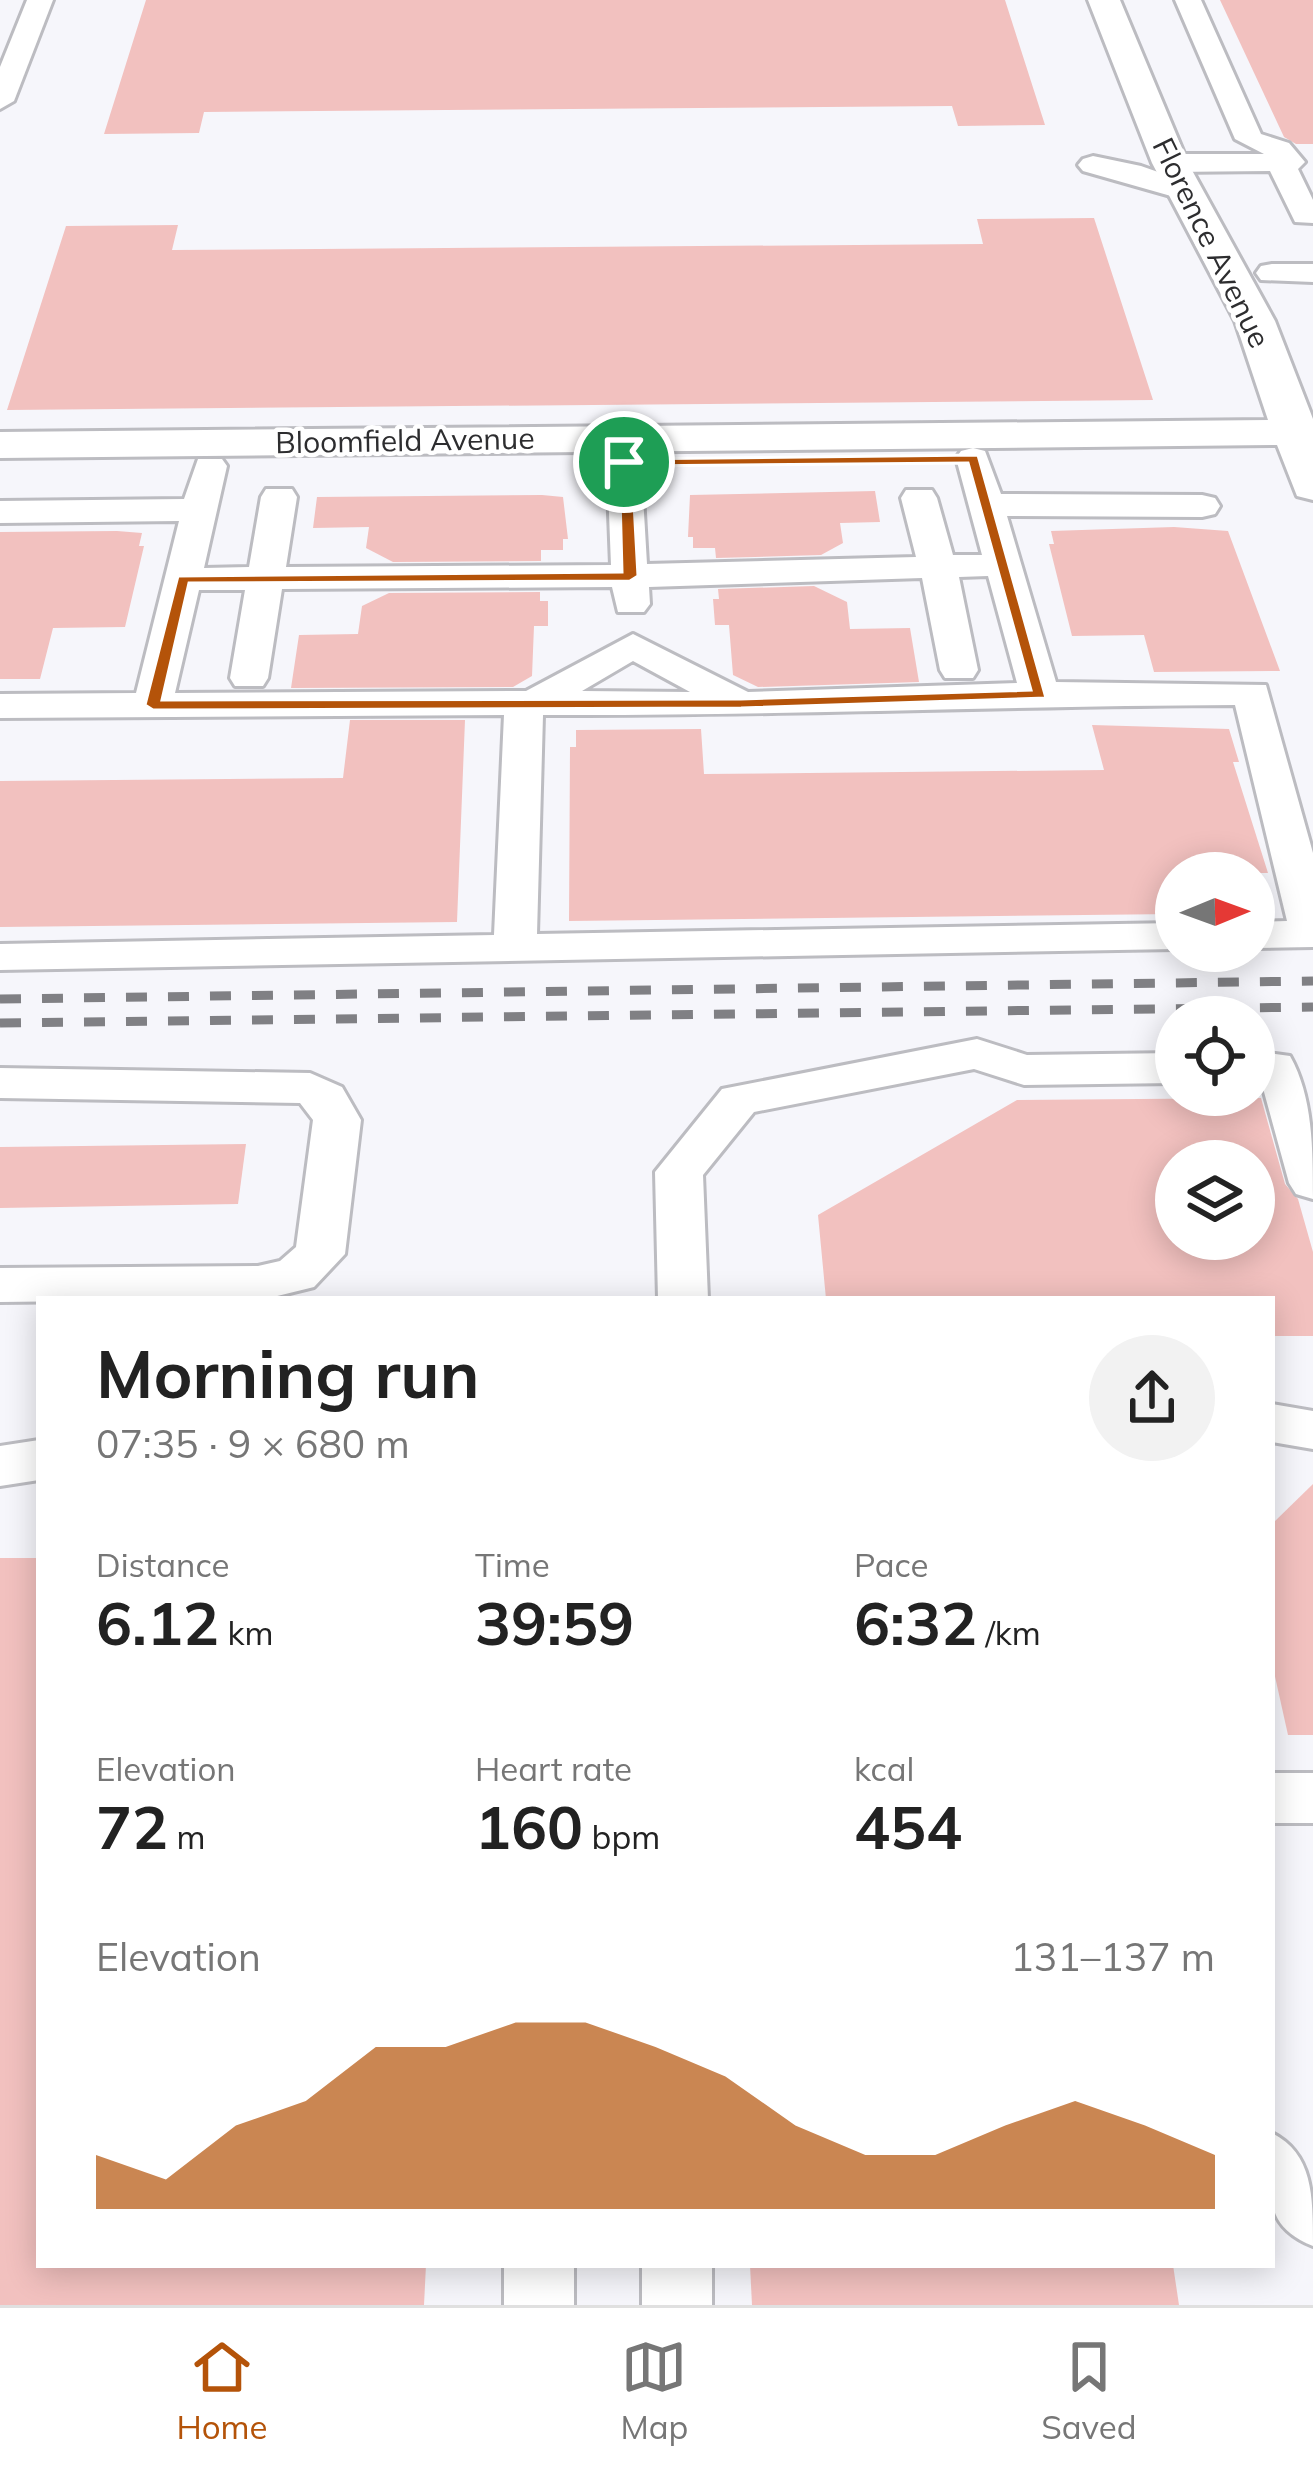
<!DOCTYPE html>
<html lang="en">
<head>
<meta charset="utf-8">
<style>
	body { margin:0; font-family:Mulish,sans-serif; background:#f2f2f2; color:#222; height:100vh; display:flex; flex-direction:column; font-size:45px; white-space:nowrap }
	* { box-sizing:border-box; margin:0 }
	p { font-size:39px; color:#767676 }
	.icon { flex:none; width:66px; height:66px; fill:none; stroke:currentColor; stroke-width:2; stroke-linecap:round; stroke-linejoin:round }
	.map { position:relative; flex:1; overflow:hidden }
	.drawer { position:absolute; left:36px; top:1296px; width:1239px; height:972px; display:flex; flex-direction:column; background:#fff; border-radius:0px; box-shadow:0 6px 30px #0003 }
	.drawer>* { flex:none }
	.needle { width:78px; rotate:89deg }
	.tools { position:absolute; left:1155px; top:852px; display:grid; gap:24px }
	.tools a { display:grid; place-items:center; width:120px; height:120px; border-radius:50%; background:#fff; box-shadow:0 6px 30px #0003; font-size:60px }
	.pin { position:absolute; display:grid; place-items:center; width:102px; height:102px; color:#fff; margin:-51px; border:6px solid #fff; border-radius:50%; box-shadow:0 3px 12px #0007 }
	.round { display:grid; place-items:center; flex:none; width:126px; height:126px; border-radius:63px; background:#f2f2f2 }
	.summary { display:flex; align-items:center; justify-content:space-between; height:204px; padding:0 60px }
	h1 { font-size:66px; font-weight:700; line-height:90px }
	.metrics { display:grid; grid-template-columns:repeat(3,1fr); gap:18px; height:204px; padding:12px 60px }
	.metrics div { display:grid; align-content:center }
	.metrics b { font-size:60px; font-weight:700 }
	.metrics small { font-size:33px; font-weight:400 }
	.metrics p { font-size:33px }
	.chart { height:336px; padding:24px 60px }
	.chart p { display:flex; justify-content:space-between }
	.chart svg { width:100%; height:216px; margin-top:12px; fill:#b45309; opacity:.7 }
	.dock { display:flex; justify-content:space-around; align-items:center; height:168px; border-top:3px solid #e0e0e0; background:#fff; font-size:33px; color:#767676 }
	.dock a { display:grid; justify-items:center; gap:6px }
	.dock .current { color:#b45309 }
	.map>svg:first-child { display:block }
	.building { fill:#f2c1bf; fill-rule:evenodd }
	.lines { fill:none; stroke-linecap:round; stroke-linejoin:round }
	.minor-casing { stroke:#bcbcc1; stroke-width:6 }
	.major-casing { stroke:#bcbcc1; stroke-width:6 }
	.minor { fill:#fff; fill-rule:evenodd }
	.major { fill:#fff; fill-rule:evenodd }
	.rail { stroke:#808084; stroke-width:9; stroke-dasharray:21 21; stroke-linecap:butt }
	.route { fill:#b45309; stroke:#fff; stroke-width:3; fill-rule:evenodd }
	.labels { text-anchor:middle; stroke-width:9; stroke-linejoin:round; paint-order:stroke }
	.far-street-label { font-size:30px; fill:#2d2d2f; stroke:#fff }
</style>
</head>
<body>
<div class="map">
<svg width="1313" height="2305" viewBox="0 0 1313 2305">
	<rect width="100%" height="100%" fill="#f6f6fb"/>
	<g class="building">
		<polygon points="146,0 1005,0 1045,125 958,126 952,106 204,112 199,133 104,134"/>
		<polygon points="1220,0 1313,0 1313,144 1296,144 1284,137"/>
		<polygon points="1094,218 1153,400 7,410 66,226 178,225 172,250 983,244 977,219"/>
		<polygon points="875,491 880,522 840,523 843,543 821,555 716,558 715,548 693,548 693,537 688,537 690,495"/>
		<polygon points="542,495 563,497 568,539 563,539 563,550 541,550 541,561 393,562 366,548 369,527 313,528 317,497"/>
		<polygon points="1174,527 1228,531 1280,671 1154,672 1144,635 1072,636 1049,544 1054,544 1051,531"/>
		<polygon points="117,531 142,533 139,546 144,546 125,627 53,628 40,679 0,679 0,532"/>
		<polygon points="814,586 847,602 850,629 910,628 919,682 758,687 733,675 729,625 715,625 713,599 719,599 718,589"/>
		<polygon points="540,592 540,601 548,601 548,626 534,626 532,676 513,687 291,688 299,635 358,634 362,606 389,593"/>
		<polygon points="350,720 465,720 457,922 0,927 0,781 343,778"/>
		<polygon points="1092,725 1229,729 1239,762 1233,762 1268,873 1176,873 1176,914 569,921 570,747 576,747 576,730 701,729 704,774 1104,770"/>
		<path d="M1261 1098 1285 1184 1298 1199 1313 1252V1336H1272V1299H826L818 1215 1017 1100ZM1176 1161H1254V1239H1176Z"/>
		<polygon points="246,1144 238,1204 0,1208 0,1147"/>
		<polygon points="1313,1484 1313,1735 1288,1735 1272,1663 1272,1524"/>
		<polygon points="0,1558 39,1558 39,2265 426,2265 424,2305 0,2305"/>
		<polygon points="750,2265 1173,2265 1179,2305 752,2305"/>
	</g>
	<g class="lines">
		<g class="minor-casing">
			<g id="minor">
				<polygon points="27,0 53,0 14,101 0,109 0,67"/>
				<polygon points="1175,0 1201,0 1261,134 1289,143 1305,162 1298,169 1313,200 1313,223 1295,222 1270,171 1170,172 1155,163 1170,154 1264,154 1235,139"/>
				<polygon points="1093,156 1141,166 1195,185 1200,191 1185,200 1083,171 1078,165 1083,159"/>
				<polygon points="1272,264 1313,264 1313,282 1261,280 1256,273 1261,266"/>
				<path d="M973 448 985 451 1001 494 1202 495 1215 498 1220 506 1215 514 1202 517 1007 516 1056 682 1266 685 1313 853V947L1254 948V922L1287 921 1235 705C1004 706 774 716 543 715L537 934 1176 923V949L0 970V944L494 935 504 715 0 718V694L136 693 179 521 0 523V501L184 499 198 459H222L227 466 204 568 249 567 261 497 266 489H292L297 497 286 567 611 565 607 462 612 455H636L641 462 647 564 916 557 901 498 906 490H932L937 498 953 555H982L956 458 961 451ZM988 576 1017 683 748 692 633 634 526 691 175 693 199 590H245L230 678 235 686H263L268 678 282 589 612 587 618 612H644L650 604 649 587 922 578 940 670 945 678H973L978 670 959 577ZM633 661 690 692 582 691Z"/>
				<polygon points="977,1039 1027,1055 1176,1053 1176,1083 1024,1085 974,1069 754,1112 703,1175 708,1299 658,1299 655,1172 722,1089"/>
				<path d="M1254 1051 1290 1056C1313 1097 1313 1149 1313 1199L1296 1194 1289 1183 1261 1081H1254Z"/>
				<polygon points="0,1068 310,1073 342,1087 361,1120 345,1254 314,1287 265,1299 0,1302 0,1268 258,1266 280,1261 296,1247 313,1120 300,1103 0,1098"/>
				<polygon points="1272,1404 1313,1411 1313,1449 1272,1442"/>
				<polygon points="39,1440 39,1480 0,1486 0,1446"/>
				<rect x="1272" y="1773" width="41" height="50"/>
				<path d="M1272 2133C1313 2154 1313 2195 1313 2246 1257 2224 1272 2184 1272 2133Z"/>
				<rect x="504" y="2265" width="70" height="40"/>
				<rect x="642" y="2265" width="70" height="40"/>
			</g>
		</g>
		<g class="major-casing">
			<polygon id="major" points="1088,0 1120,0 1188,163 1275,321 1313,419 1313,500 1297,496 1277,445 0,458 0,432 1268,420 1235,321 1152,163"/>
		</g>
		<use href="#minor" class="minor"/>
		<use href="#major" class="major"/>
		<g class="rail">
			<polyline points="0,999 1313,981"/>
			<polyline points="0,1023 1313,1007"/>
		</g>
	</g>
	<path class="route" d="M978 455 1046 698 741 708 153 710 145 705 178 576 622 572 619 459ZM968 463 1031 690 741 699 162 700 189 583 630 581 638 576 632 466Z"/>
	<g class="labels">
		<g class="far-street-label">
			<text transform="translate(1211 243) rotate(64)" y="10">Florence Avenue</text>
			<text transform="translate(405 441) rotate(-1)" y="10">Bloomfield Avenue</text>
		</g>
	</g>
</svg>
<div class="tools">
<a><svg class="needle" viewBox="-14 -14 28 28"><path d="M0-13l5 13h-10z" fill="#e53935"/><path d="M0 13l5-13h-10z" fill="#767676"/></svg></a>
<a><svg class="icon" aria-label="locate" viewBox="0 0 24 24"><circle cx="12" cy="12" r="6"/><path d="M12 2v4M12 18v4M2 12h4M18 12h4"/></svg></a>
<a><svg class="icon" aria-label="layers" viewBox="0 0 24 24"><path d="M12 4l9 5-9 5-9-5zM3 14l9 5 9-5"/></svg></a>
</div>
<div class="pin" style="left:624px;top:462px;background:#1e9e55"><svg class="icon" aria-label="arrive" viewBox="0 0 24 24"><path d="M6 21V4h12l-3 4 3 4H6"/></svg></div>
<section class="drawer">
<div class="summary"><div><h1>Morning run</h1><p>07:35 · 9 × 680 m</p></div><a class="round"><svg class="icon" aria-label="share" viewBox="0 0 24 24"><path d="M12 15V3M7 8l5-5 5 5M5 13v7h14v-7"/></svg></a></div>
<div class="metrics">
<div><p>Distance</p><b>6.12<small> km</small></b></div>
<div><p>Time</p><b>39:59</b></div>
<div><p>Pace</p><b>6:32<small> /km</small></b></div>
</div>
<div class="metrics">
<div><p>Elevation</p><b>72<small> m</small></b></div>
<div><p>Heart rate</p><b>160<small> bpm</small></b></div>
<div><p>kcal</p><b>454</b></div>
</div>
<div class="chart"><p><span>Elevation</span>131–137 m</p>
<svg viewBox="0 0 160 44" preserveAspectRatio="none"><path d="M0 44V33L10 38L20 27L30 22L40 11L50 11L60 6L70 6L80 11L90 17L100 27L110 33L120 33L130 27L140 22L150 27L160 33V44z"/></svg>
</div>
</section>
</div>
<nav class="dock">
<a class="current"><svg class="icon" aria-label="home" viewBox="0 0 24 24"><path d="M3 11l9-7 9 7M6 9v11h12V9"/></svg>Home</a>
<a><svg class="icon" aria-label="map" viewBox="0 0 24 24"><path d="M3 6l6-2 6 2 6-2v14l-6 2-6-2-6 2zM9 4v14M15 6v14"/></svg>Map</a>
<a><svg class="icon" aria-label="saved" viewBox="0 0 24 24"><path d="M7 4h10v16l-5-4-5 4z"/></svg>Saved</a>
</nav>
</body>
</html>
